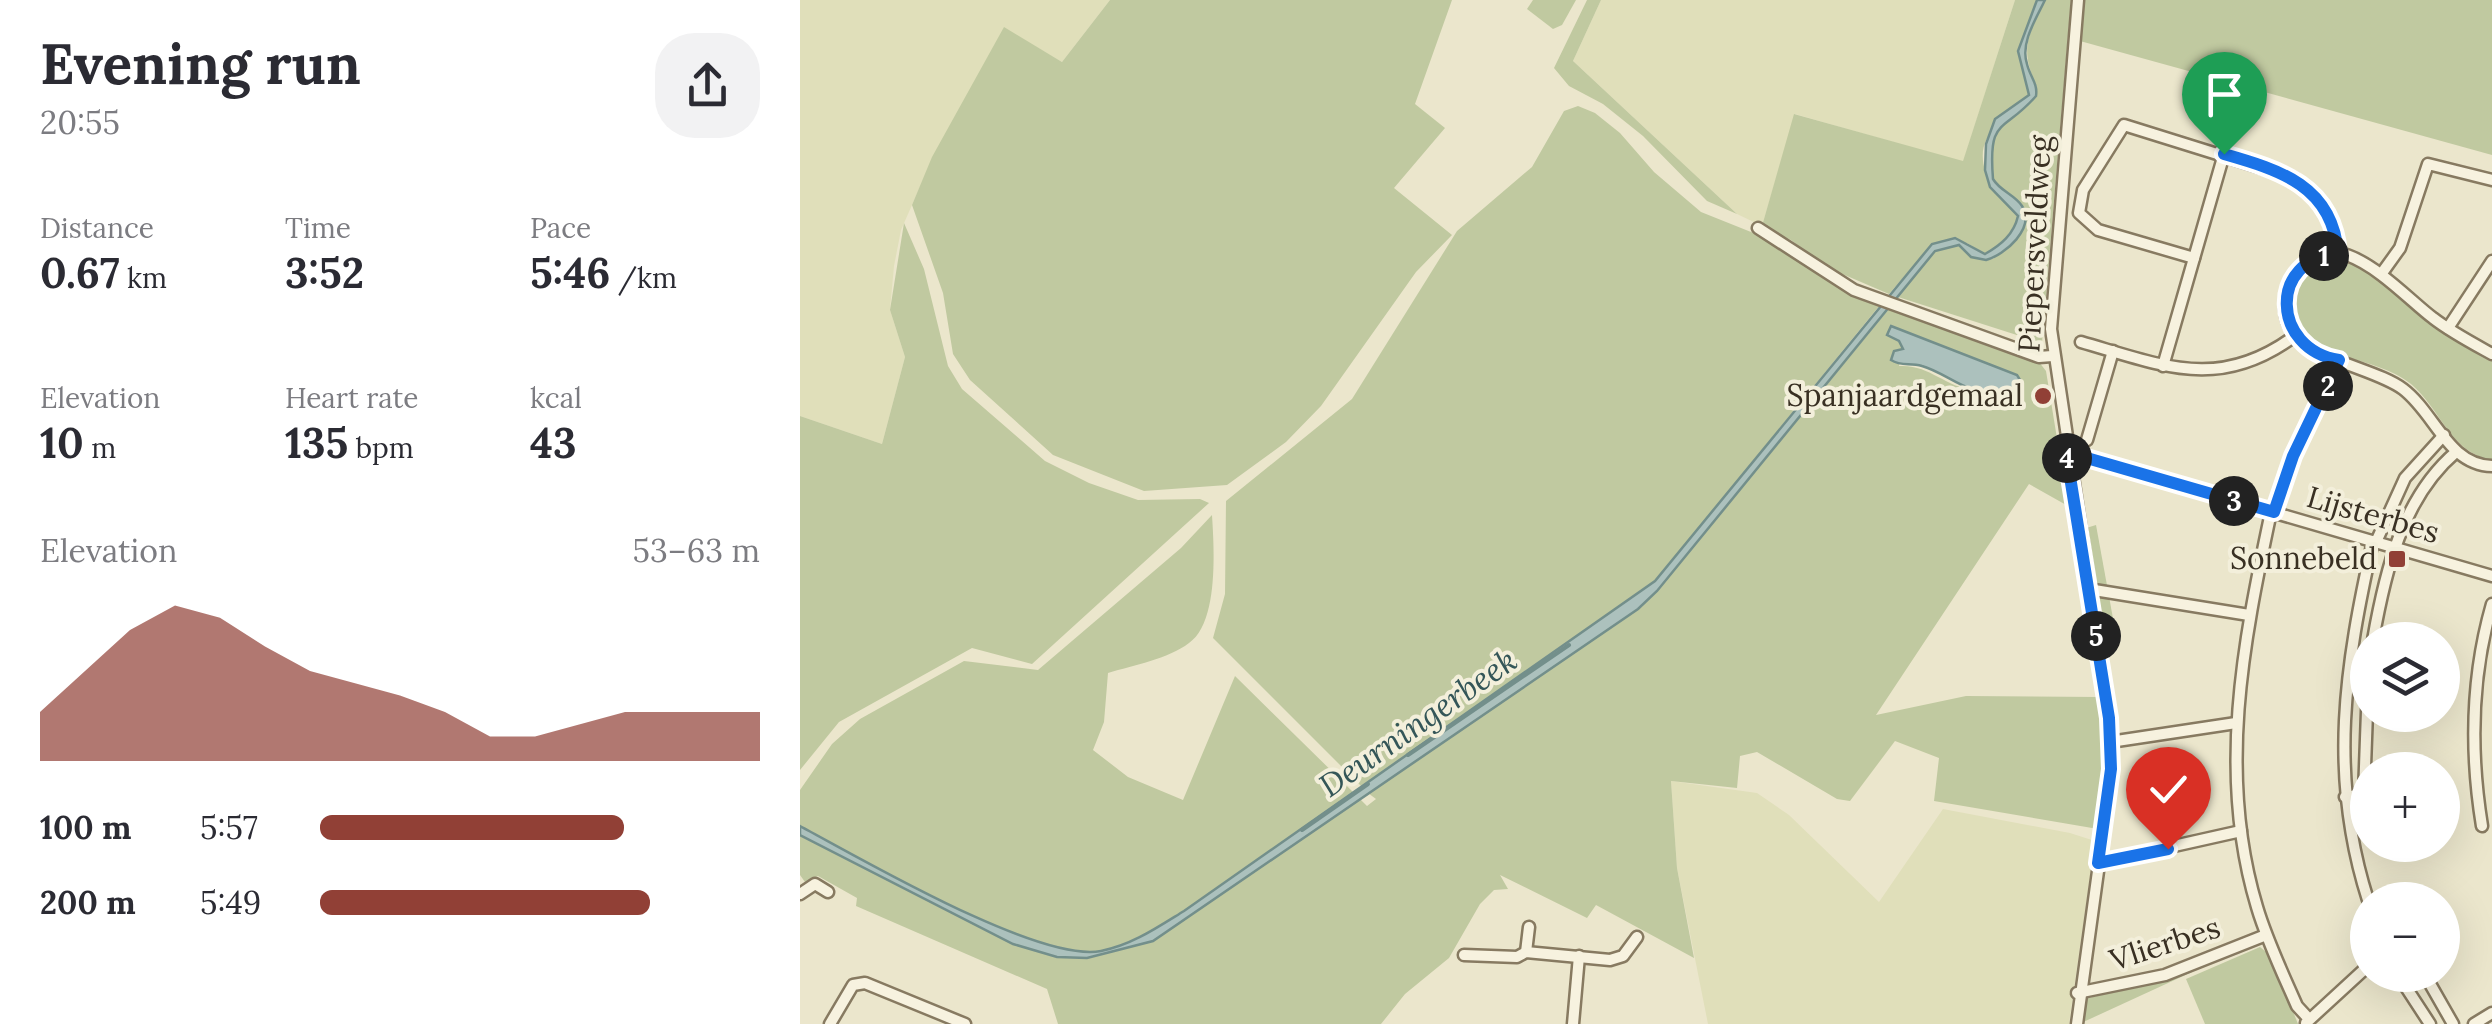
<!DOCTYPE html>
<html lang="en">
<head>
<meta charset="utf-8">
<style>
	body { margin:0; font-family:Lora,serif; background:#f2f2f3; color:#2b2b33; height:100vh; display:flex; flex-direction:column; font-size:38px; white-space:nowrap }
	* { box-sizing:border-box; margin:0 }
	p { font-size:32px; color:#7c7c81 }
	.icon { flex:none; width:55px; height:55px; fill:none; stroke:currentColor; stroke-width:2; stroke-linecap:round; stroke-linejoin:round }
	.map { position:relative; flex:1; overflow:hidden }
	.panel { display:flex; flex-direction:column; background:#fff; width:800px }
	.panel>* { flex:none }
	.buttons { position:absolute; left:1550px; top:622px; display:grid; gap:20px }
	.buttons a { display:grid; place-items:center; width:110px; height:110px; border-radius:50%; background:#fff; box-shadow:0 10px 40px #0002; font-size:50px }
	.pin { position:absolute; display:grid; place-items:center; width:85px; height:85px; color:#fff; margin:-102px -42px; border-radius:50% 50% 50% 0; rotate:-45deg; box-shadow:0 0 10px #0007 }
	.pin .icon { rotate:45deg }
	.km { position:absolute; width:50px; height:50px; margin:-25px; border-radius:50%; background:#222; color:#fff; font-size:28px; line-height:50px; text-align:center }
	.round { display:grid; place-items:center; flex:none; width:105px; height:105px; border-radius:40px; background:#f2f2f3 }
	.headline { display:flex; align-items:center; justify-content:space-between; height:170px; padding:0 40px }
	h1 { font-size:55px; font-weight:700; line-height:75px }
	.figures { display:grid; grid-template-columns:repeat(3,1fr); gap:15px; height:170px; padding:10px 40px }
	.figures div { display:grid; align-content:center }
	.figures b { font-size:42px; font-weight:700 }
	.figures small { font-size:28px; font-weight:400 }
	.figures p { font-size:28px }
	.chart { height:280px; padding:20px 40px }
	.chart p { display:flex; justify-content:space-between }
	.chart svg { width:100%; height:180px; margin-top:10px; fill:#914036; opacity:.7 }
	ul { padding:0 40px; list-style:none; font-size:32px }
	li { display:grid; grid-template-columns:160px 120px 1fr; align-items:center; height:75px }
	li i { height:25px; border-radius:12px; background:#914036 }
	main { display:flex; flex:1; min-height:0 }
	.map>svg:first-child { display:block }
	.farmland { fill:#e0dfba }
	.green { fill:#c0c9a0; fill-rule:evenodd }
	.water { fill:#acc1bd; stroke:#738f8b; stroke-width:2.5 }
	.lines { fill:none; stroke-linecap:round; stroke-linejoin:round }
	.stream { stroke:#738f8b; stroke-width:4 }
	.street-casing { stroke:#877a61; stroke-width:15 }
	.street { stroke:#f7f2df; stroke-width:10 }
	.route-casing { stroke:#fff; stroke-width:20 }
	.route { stroke:#1a73e8; stroke-width:12 }
	.poi-dot { fill:#914036; stroke:#f3efdb; stroke-width:4 }
	.labels { text-anchor:middle; stroke-width:8; stroke-linejoin:round; paint-order:stroke }
	.street-label { font-size:30px; fill:#393023; stroke:#f3efdb }
	.poi-label { font-size:30px; fill:#393023; stroke:#f3efdb; text-anchor:end }
	.water-label { font-size:32px; font-style:italic; fill:#345658; stroke:#f3efdb }
</style>
</head>
<body>
<main>
<section class="panel">
<div class="headline"><div><h1>Evening run</h1><p>20:55</p></div><a class="round"><svg class="icon" aria-label="share" viewBox="0 0 24 24"><path d="M12 15V3M7 8l5-5 5 5M5 13v7h14v-7"/></svg></a></div>
<div class="figures">
<div><p>Distance</p><b>0.67<small> km</small></b></div>
<div><p>Time</p><b>3:52</b></div>
<div><p>Pace</p><b>5:46<small> /km</small></b></div>
</div>
<div class="figures">
<div><p>Elevation</p><b>10<small> m</small></b></div>
<div><p>Heart rate</p><b>135<small> bpm</small></b></div>
<div><p>kcal</p><b>43</b></div>
</div>
<div class="chart"><p><span>Elevation</span>53–63 m</p>
<svg viewBox="0 0 160 44" preserveAspectRatio="none"><path d="M0 44V32L10 22L20 12L30 6L40 9L50 16L60 22L70 25L80 28L90 32L100 38L110 38L120 35L130 32L140 32L150 32L160 32V44z"/></svg>
</div>
<ul>
<li><b>100 m</b>5:57<i style="width:69%"></i></li>
<li><b>200 m</b>5:49<i style="width:75%"></i></li>
</ul>
</section>
<div class="map">
<svg width="1692" height="1024" viewBox="0 0 1692 1024">
	<rect width="100%" height="100%" fill="#ebe6cc"/>
	<g class="farmland">
		<polygon points="0,0 310,0 262,62 204,28 133,157 101,230 94,266 90,310 105,357 82,444 0,416"/>
		<polygon points="801,0 1215,0 1163,162 995,114 962,226 937,214 773,61"/>
		<polygon points="871,781 957,793 989,815 1079,902 1143,809 1270,833 1295,841 1269,1024 908,1024 877,868"/>
	</g>
	<g class="green">
		<polygon points="310,0 652,0 615,104 645,128 594,188 652,235 616,272 521,406 486,442 427,485 344,491 253,455 170,380 153,354 143,293 112,205 132,157 204,27 262,62"/>
		<polygon points="733,0 776,0 762,25 753,29 727,9"/>
		<polygon points="787,0 801,0 773,61 937,214 907,201 843,136 803,104 769,86 754,68"/>
		<path d="M1215 0H1237L1218 51 1229 95C1196 126 1164 141 1196 194 1202 203 1212 205 1218 216 1214 234 1201 245 1185 254L1167 243 1132 244 1089 294 1026 267 991 240 962 226 994 114 1163 161Z"/>
		<path d="M1245 0H1271L1242 343 1098 297 1135 251 1159 245 1171 257 1193 259 1221 233 1226 216 1193 179C1187 103 1217 134 1237 87 1219 48 1228 37 1245 0Z"/>
		<polygon points="1282,0 1692,0 1692,155 1280,41"/>
		<polygon points="778,106 795,113 820,133 854,172 901,212 966,238 1030,282 1080,305 855,581 562,787 413,638 425,594 426,501 552,399 657,231 732,167 764,111"/>
		<polygon points="104,223 124,269 148,366 162,389 245,461 289,483 338,500 400,499 409,503 232,664 172,648 39,722 0,770 0,416 82,444 105,357 90,310"/>
		<path d="M1544 258 1564 266 1629 321 1692 359V460C1650 453 1641 409 1611 384 1570 349 1476 364 1497 289 1503 265 1523 262 1544 258Z"/>
		<path d="M1089 309 1239 362 1246 371 1268 506 1229 484 1076 715 1166 696 1299 697 1305 758 1298 829 1134 801 1139 758 1095 741 1050 801 1037 799 957 752 940 756 937 788 871 781 877 868 894 958 796 905 787 918 700 875 708 889 694 890 680 904 649 958 605 994 581 1024H258L247 989 56 906 57 898 18 876 5 882 0 875V835L213 944 257 957 287 958 354 940 560 799 567 806 576 799 568 793 857 591ZM1091 326 1217 375 1222 383C1207 385 1189 391 1174 390 1145 387 1129 364 1099 366L1103 349Z"/>
		<path d="M412 515C414 548 419 622 389 643 368 659 334 665 308 673L304 722 293 750 328 777 383 800 435 676 554 793C493 836 369 937 301 951 238 963 62 859 0 826V790L32 744 60 719 164 661 238 670 381 548Z"/>
		<polygon points="1296,525 1314,624 1299,628 1283,529"/>
		<polygon points="1460,947 1471,956 1498,1024 1405,1024 1386,979"/>
		<polygon points="1391,971 1392,972 1279,1024 1285,999"/>
	</g>
	<g class="water">
		<path d="M1237 0H1245C1236 19 1220 43 1227 64 1230 77 1238 83 1236 96 1203 134 1188 116 1193 179 1200 191 1215 195 1222 206 1236 228 1205 255 1186 260L1171 257 1159 245 1135 251 857 591 838 609 353 941 287 958 257 957 213 944 0 835V826C62 859 239 963 301 951 332 945 358 927 384 911L855 581 1132 244 1155 238 1185 254C1201 245 1214 234 1218 216L1190 187 1185 170 1186 144 1195 119 1229 95 1218 51Z"/>
		<path d="M1091 326 1217 375 1222 383 1212 402 1197 406 1181 402 1174 390C1155 384 1140 371 1122 366 1110 362 1102 367 1091 360L1094 351 1103 349 1099 341 1087 335Z"/>
	</g>
	<g class="lines">
		<g class="stream">
			<polyline points="608,755 769,645"/>
			<polyline points="502,830 568,784"/>
		</g>
		<g class="street-casing">
			<g id="street">
				<polyline points="958,228 1054,290 1239,357 1252,356"/>
				<polyline points="1394,258 1298,230 1279,213 1283,190 1324,125 1494,178 1525,208 1538,254"/>
				<polyline points="1582,273 1600,248 1628,164 1692,180"/>
				<polyline points="1648,328 1692,261"/>
				<path d="M1281 342C1364 366 1420 392 1496 335"/>
				<path d="M1692 354C1672 343 1651 332 1633 318 1598 292 1526 206 1491 284 1459 356 1566 361 1603 389 1635 413 1648 465 1692 466"/>
				<polyline points="1363,366 1424,154"/>
				<polyline points="1287,440 1313,351"/>
				<polyline points="1266,452 1692,576"/>
				<path d="M1471 512C1443 643 1417 775 1457 907 1467 941 1483 974 1497 1006L1509 1019"/>
				<polyline points="1474,513 1493,456 1539,360"/>
				<polyline points="1576,542 1605,478 1644,435"/>
				<polyline points="1288,589 1449,615"/>
				<path d="M1573 640C1585 572 1602 498 1656 452"/>
				<polyline points="1310,742 1436,723"/>
				<polyline points="1545,797 1564,794 1568,684"/>
				<path d="M1682 826C1670 752 1671 677 1692 604"/>
				<polyline points="1298,863 1441,831"/>
				<polyline points="0,894 15,884 28,892"/>
				<path d="M1568 900C1528 775 1545 666 1573 541"/>
				<polyline points="726,952 729,927"/>
				<polyline points="664,955 717,957 726,952 810,960 823,956 837,937"/>
				<polyline points="1598,975 1630,1024"/>
				<polyline points="1625,975 1653,1024"/>
				<polyline points="1277,993 1365,975 1466,935"/>
				<polyline points="1506,1023 1568,966"/>
				<polyline points="30,1024 53,985 65,983 165,1024"/>
				<polyline points="773,1024 779,956"/>
				<polyline points="1277,1024 1310,784 1309,718 1251,329 1278,0"/>
				<polyline points="1674,1024 1692,1013"/>
			</g>
		</g>
		<use href="#street" class="street"/>
	</g>
	<g class="lines">
		<g class="route-casing">
			<path id="route" d="M1368 849 1298 863 1311 769 1309 718 1266 452 1474 512 1493 456 1539 360C1471 349 1468 258 1538 254 1533 186 1480 170 1424 154"/>
		</g>
		<use href="#route" class="route"/>
	</g>
	<g class="poi-dot">
		<circle cx="1243" cy="396" r="10"/>
		<rect x="1587" y="549" width="20" height="20" rx="5"/>
	</g>
	<g class="labels">
		<g class="street-label">
			<text transform="translate(1235 244) rotate(-87)" y="10">Piepersveldweg</text>
			<text transform="translate(1573 515) rotate(16)" y="10">Lijsterbes</text>
			<text transform="translate(1365 944) rotate(-18)" y="10">Vlierbes</text>
		</g>
		<g class="poi-label">
			<text x="1223" y="406">Spanjaardgemaal</text>
			<text x="1577" y="569">Sonnebeld</text>
		</g>
		<g class="water-label">
			<text transform="translate(618 723) rotate(-35)" y="11">Deurningerbeek</text>
		</g>
	</g>
</svg>
<div class="buttons">
<a><svg class="icon" aria-label="layers" viewBox="0 0 24 24"><path d="M12 4l9 5-9 5-9-5zM3 14l9 5 9-5"/></svg></a>
<a>+</a>
<a>−</a>
</div>
<div class="pin" style="left:1424px;top:154px;background:#1e9e55"><svg class="icon" aria-label="arrive" viewBox="0 0 24 24"><path d="M6 21V4h12l-3 4 3 4H6"/></svg></div>
<div class="pin" style="left:1368px;top:849px;background:#d93025"><svg class="icon" aria-label="check" viewBox="0 0 24 24"><path d="M5 12l5 5 9-10"/></svg></div>
<b class="km" style="left:1524px;top:256px">1</b>
<b class="km" style="left:1528px;top:386px">2</b>
<b class="km" style="left:1434px;top:501px">3</b>
<b class="km" style="left:1267px;top:458px">4</b>
<b class="km" style="left:1296px;top:636px">5</b>
</div>
</main>
</body>
</html>
